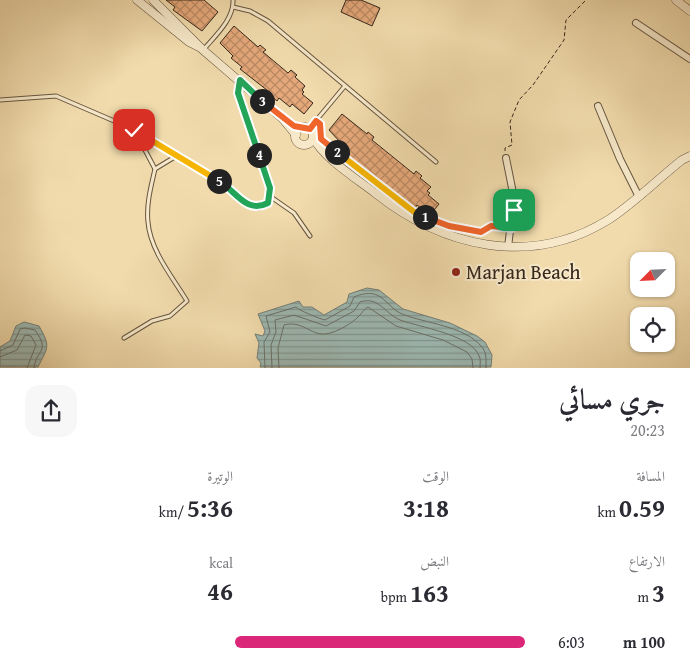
<!DOCTYPE html>
<html lang="ar">
<head>
<meta charset="utf-8">
<style>
	body { margin:0; font-family:"Gentium Book Plus",Amiri,serif; background:#f7f7f7; color:#2b2b33; direction:rtl; height:100vh; display:flex; flex-direction:column; font-size:19px; white-space:nowrap }
	* { box-sizing:border-box; margin:0 }
	p { font-size:16px; color:#7c7c81 }
	.icon { flex:none; width:28px; height:28px; fill:none; stroke:currentColor; stroke-width:2; stroke-linecap:round; stroke-linejoin:round }
	.map { position:relative; height:368px; overflow:hidden; direction:ltr }
	.side { display:flex; flex-direction:column; background:#fff; flex:1 }
	.side>* { flex:none }
	.needle { width:32px; rotate:246deg }
	.controls { position:absolute; left:630px; top:252px; display:grid; gap:10px }
	.controls a { display:grid; place-items:center; width:45px; height:45px; border-radius:10px; background:#fff; box-shadow:0 1px 4px #0004; font-size:25px }
	.pin { position:absolute; display:grid; place-items:center; width:42px; height:42px; color:#fff; margin:-21px; border-radius:10px; box-shadow:0 2px 8px #0006 }
	.km { position:absolute; width:25px; height:25px; margin:-12px; border-radius:50%; background:#222; color:#fff; font-size:14px; line-height:25px; text-align:center }
	.round { display:grid; place-items:center; flex:none; width:52px; height:52px; border-radius:15px; background:#f7f7f7 }
	.summary { display:flex; align-items:center; justify-content:space-between; height:85px; padding:0 25px }
	h1 { font-size:28px; font-weight:600; line-height:38px }
	.metrics { display:grid; grid-template-columns:repeat(3,1fr); gap:8px; height:85px; padding:5px 25px }
	.metrics div { display:grid; align-content:center }
	.metrics b { font-size:25px; font-weight:600 }
	.metrics small { font-size:14px; font-weight:400 }
	.metrics p { font-size:14px }
	ul { padding:0 25px; list-style:none; font-size:16px }
	li { display:grid; grid-template-columns:80px 60px 1fr; align-items:center; height:38px }
	li i { height:12px; border-radius:6px; background:#db2777 }
	.map>svg:first-child { display:block }
	.water { fill:url(#water-rules); stroke:#747f77 }
	.lines { fill:none; stroke-linecap:round; stroke-linejoin:round }
	.shore { stroke:#6a7068; stroke-width:1 }
	.building { fill:url(#building-cross-hatch); stroke:#37281c }
	.service-casing { stroke:#665540; stroke-width:5 }
	.minor-casing { stroke:#665540; stroke-width:8 }
	.tertiary-casing { stroke:#665540; stroke-width:9 }
	.path { stroke:#37281c; stroke-width:1; stroke-dasharray:4 2.5; stroke-linecap:butt }
	.service { stroke:#f6e8c9; stroke-width:3 }
	.minor { stroke:#f6e8c9; stroke-width:6 }
	.tertiary { stroke:#f6e8c9; stroke-width:8 }
	.split-1-casing { stroke:#fff; stroke-width:10 }
	.split-2-casing { stroke:#fff; stroke-width:10 }
	.split-3-casing { stroke:#fff; stroke-width:10 }
	.split-4-casing { stroke:#fff; stroke-width:10 }
	.split-5-casing { stroke:#fff; stroke-width:10 }
	.split-6-casing { stroke:#fff; stroke-width:10 }
	.split-1 { stroke:#f0652b; stroke-width:6 }
	.split-2 { stroke:#f5b400; stroke-width:6 }
	.split-3 { stroke:#f0652b; stroke-width:6 }
	.split-4 { stroke:#22a559; stroke-width:6 }
	.split-5 { stroke:#22a559; stroke-width:6 }
	.split-6 { stroke:#f5b400; stroke-width:6 }
	.poi-dot { fill:#8f2418; stroke:#f6e8c9; stroke-width:2 }
	.labels { text-anchor:middle; stroke-width:4; stroke-linejoin:round; paint-order:stroke }
	.poi-label { font-size:20px; fill:#37281c; stroke:#f6e8c9; text-anchor:start }
</style>
</head>
<body>
<div class="map">
<svg width="690" height="368" viewBox="0 0 690 368">
	<defs>
		<pattern id="water-rules" width="6" height="5" patternUnits="userSpaceOnUse" patternTransform="scale(1.25)"><rect width="6" height="5" fill="#9db9b3"/><path d="M0 2.5h6" fill="none" stroke="#819691"/></pattern>
		<pattern id="building-cross-hatch" width="8" height="8" patternUnits="userSpaceOnUse" patternTransform="scale(1.25)"><rect width="8" height="8" fill="#e5a87a"/><path d="M0 0l8 8M0 8l8-8" fill="none" stroke="#ba8963"/></pattern>
	</defs>
	<rect width="100%" height="100%" fill="#f1dbac"/>
	<filter id="stains"><feTurbulence type="fractalNoise" baseFrequency=".004" numOctaves="4"/><feColorMatrix values="0 0 0 0 .2 0 0 0 0 .09 0 0 0 0 .02 0 0 0 .5 -.17"/></filter>
	<radialGradient id="worn" r=".72"><stop offset=".6" stop-color="#630" stop-opacity="0"/><stop offset="1" stop-color="#630" stop-opacity=".3"/></radialGradient>
	<g class="water">
		<polygon points="367,288 379,290 403,309 450,323 477,336 485,342 492,355 491,367 260,367 261,363 257,358 259,343 255,334 263,336 265,331 258,314 299,301 303,307 312,307 324,315 347,302 349,294"/>
		<path d="M24 322 39 326C51 347 48 347 38 367H0V347L10 341 16 326Z"/>
	</g>
	<g class="lines">
		<g class="shore">
			<path d="M0 351 13 345 20 329 25 328 35 330C51 353 36 349 34 368"/>
			<polyline points="0,357 17,350 25,335 31,336 36,345 27,368"/>
			<path d="M265 368 264 342 270 332 266 316 296 307C298 310 320 319 325 320L350 306 354 297C361 294 370 292 377 295 386 299 392 310 402 314 424 323 464 326 481 346 487 352 486 359 486 368"/>
			<path d="M272 368 271 345 276 332 275 320 294 315 326 326 354 311 360 302C379 296 384 313 400 320 419 327 472 335 479 356 481 359 480 364 480 368"/>
			<path d="M279 368 278 348 284 325C302 320 310 335 325 334 336 333 353 323 360 315 363 312 364 309 368 307L396 326 443 340 467 352 472 359 473 368"/>
		</g>
	</g>
	<g class="building">
		<polygon points="166,0 204,0 218,12 202,31 173,10 175,7"/>
		<polygon points="346,0 361,0 380,8 372,26 341,12"/>
		<polygon points="234,26 258,47 260,45 266,50 263,52 288,73 291,70 297,75 295,77 305,86 302,90 304,92 302,94 313,103 304,114 292,104 290,107 279,98 277,101 271,96 272,94 240,69 242,67 231,58 233,56 220,43"/>
		<polygon points="342,114 367,134 368,132 374,137 372,140 414,174 416,171 422,176 420,178 431,187 427,191 430,193 428,195 439,204 430,215 417,205 415,208 404,199 402,202 396,197 397,195 348,156 350,154 340,145 341,143 329,130"/>
	</g>
	<g class="lines">
		<g class="service-casing">
			<g id="service">
				<polyline points="233,7 250,11 268,21 436,162"/>
				<path d="M204 49C215 36 234 19 233 0"/>
				<path d="M0 100 56 96 135 130 178 155 223 184 249 206 259 208 268 203C277 180 241 112 237 81"/>
				<polyline points="309,129 344,87"/>
				<polyline points="135,131 155,169"/>
				<polyline points="271,197 294,213 310,236"/>
				<path d="M124 338 152 321 170 316 187 301C173 278 150 250 148 222 146 205 151 186 155 169L178 155"/>
			</g>
		</g>
		<g class="minor-casing">
			<g id="minor">
				<polyline points="636,23 690,59"/>
				<polyline points="598,106 620,159 638,195"/>
				<polyline points="506,158 514,198 508,247"/>
			</g>
		</g>
		<g class="tertiary-casing">
			<g id="tertiary">
				<polyline points="137,0 189,42 199,47"/>
				<polyline points="153,0 203,50 282,118 296,135"/>
				<polyline points="676,0 690,11"/>
				<circle cx="304" cy="136" r="9"/>
				<path d="M313 137C323 158 357 179 375 193 443 247 530 268 608 220 632 205 659 178 682 160L690 156"/>
			</g>
		</g>
		<g class="path">
			<polyline points="319,133 320,125"/>
			<polyline points="331,147 392,195"/>
			<polyline points="505,151 505,148 512,145 510,122 519,100 533,85 564,40 566,20 586,0"/>
			<polyline points="453,227 481,232 491,226 504,227"/>
		</g>
		<use href="#service" class="service"/>
		<use href="#minor" class="minor"/>
		<use href="#tertiary" class="tertiary"/>
	</g>
	<g class="lines">
		<g class="split-1-casing">
			<polyline id="split-1" points="425,217 449,226 481,232 491,226 512,228 514,210"/>
		</g>
		<g class="split-2-casing">
			<polyline id="split-2" points="337,152 414,212 425,217"/>
		</g>
		<g class="split-3-casing">
			<polyline id="split-3" points="262,101 294,126 310,129 316,121 320,124 321,139 337,152"/>
		</g>
		<g class="split-4-casing">
			<polyline id="split-4" points="259,155 238,93 240,80 262,101"/>
		</g>
		<g class="split-5-casing">
			<path id="split-5" d="M219 181C237 192 246 214 268 203L270 188 259 155"/>
		</g>
		<g class="split-6-casing">
			<polyline id="split-6" points="134,130 219,181"/>
		</g>
		<use href="#split-1" class="split-1"/>
		<use href="#split-2" class="split-2"/>
		<use href="#split-3" class="split-3"/>
		<use href="#split-4" class="split-4"/>
		<use href="#split-5" class="split-5"/>
		<use href="#split-6" class="split-6"/>
	</g>
	<circle class="poi-dot" cx="456" cy="272" r="5"/>
	<g class="labels">
		<g class="poi-label">
			<text x="466" y="279">Marjan Beach</text>
		</g>
	</g>
	<rect width="100%" height="100%" filter="url(#stains)"/>
	<rect width="100%" height="100%" fill="url(#worn)"/>
</svg>
<div class="controls">
<a><svg class="needle" viewBox="-14 -14 28 28"><path d="M0-13l5 13h-10z" fill="#e53935"/><path d="M0 13l5-13h-10z" fill="#7c7c81"/></svg></a>
<a><svg class="icon" aria-label="locate" viewBox="0 0 24 24"><circle cx="12" cy="12" r="6"/><path d="M12 2v4M12 18v4M2 12h4M18 12h4"/></svg></a>
</div>
<div class="pin" style="left:514px;top:210px;background:#1e9e55"><svg class="icon" aria-label="arrive" viewBox="0 0 24 24"><path d="M6 21V4h12l-3 4 3 4H6"/></svg></div>
<div class="pin" style="left:134px;top:130px;background:#d93025"><svg class="icon" aria-label="check" viewBox="0 0 24 24"><path d="M5 12l5 5 9-10"/></svg></div>
<b class="km" style="left:425px;top:217px">1</b>
<b class="km" style="left:337px;top:152px">2</b>
<b class="km" style="left:262px;top:101px">3</b>
<b class="km" style="left:259px;top:155px">4</b>
<b class="km" style="left:219px;top:181px">5</b>
</div>
<section class="side">
<div class="summary"><div><h1>جري مسائي</h1><p>20:23</p></div><a class="round"><svg class="icon" aria-label="share" viewBox="0 0 24 24"><path d="M12 15V3M7 8l5-5 5 5M5 13v7h14v-7"/></svg></a></div>
<div class="metrics">
<div><p>المسافة</p><b>0.59<small> km</small></b></div>
<div><p>الوقت</p><b>3:18</b></div>
<div><p>الوتيرة</p><b>5:36<small> /km</small></b></div>
</div>
<div class="metrics">
<div><p>الارتفاع</p><b>3<small> m</small></b></div>
<div><p>النبض</p><b>163<small> bpm</small></b></div>
<div><p>kcal</p><b>46</b></div>
</div>
<ul>
<li><b>100 m</b>6:03<i style="width:58%"></i></li>
</ul>
</section>
</body>
</html>
